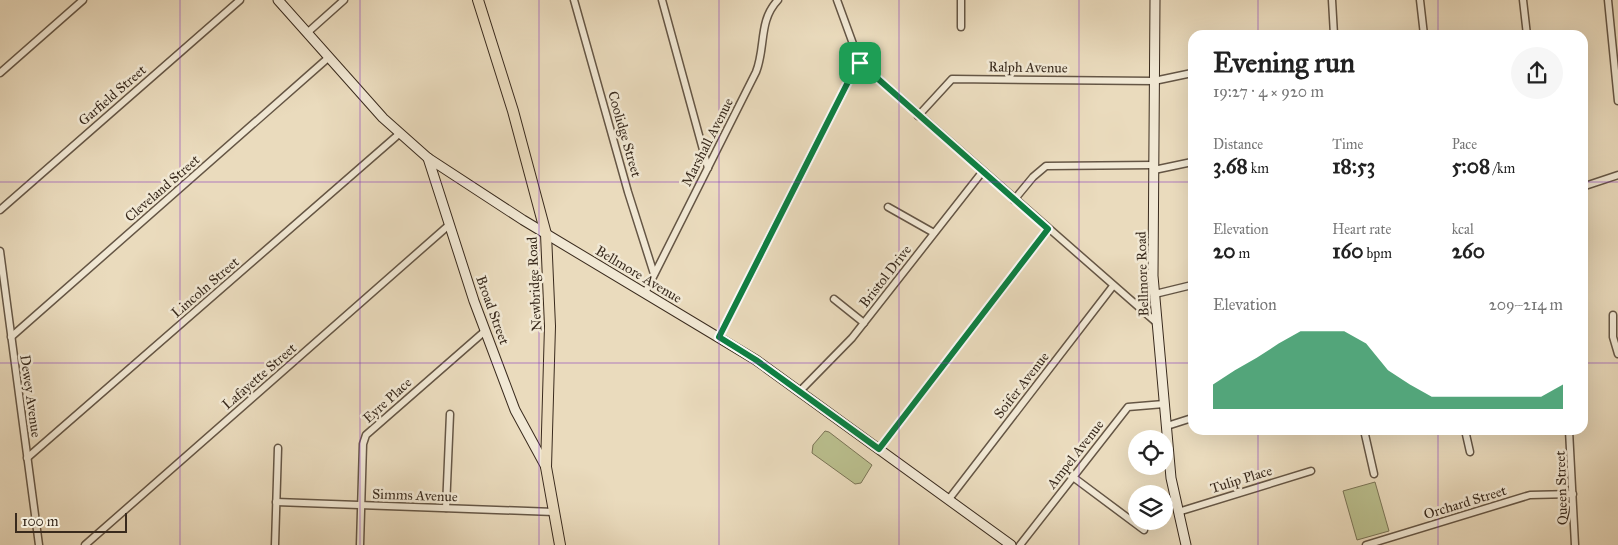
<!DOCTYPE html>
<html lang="en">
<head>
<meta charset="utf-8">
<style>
	body { margin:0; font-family:"IM FELL Great Primer",serif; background:#f6f6f6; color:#222; height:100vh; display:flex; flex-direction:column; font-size:19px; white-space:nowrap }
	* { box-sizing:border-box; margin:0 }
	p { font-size:16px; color:#767676 }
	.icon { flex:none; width:28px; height:28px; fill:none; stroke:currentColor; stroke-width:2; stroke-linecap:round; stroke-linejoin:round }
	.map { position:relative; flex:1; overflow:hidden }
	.sheet { position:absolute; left:1188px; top:30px; width:400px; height:405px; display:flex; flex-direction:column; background:#fff; border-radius:15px; box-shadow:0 5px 20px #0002 }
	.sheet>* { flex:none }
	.fabs { position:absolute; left:1128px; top:430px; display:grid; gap:10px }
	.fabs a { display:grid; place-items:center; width:45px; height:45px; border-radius:50%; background:#fff; box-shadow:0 5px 20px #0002; font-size:25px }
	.scale { position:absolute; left:15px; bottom:12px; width:112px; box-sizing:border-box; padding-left:5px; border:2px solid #392a1d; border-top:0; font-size:14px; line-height:18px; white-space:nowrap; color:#392a1d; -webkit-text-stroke:4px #f1e8d4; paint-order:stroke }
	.pin { position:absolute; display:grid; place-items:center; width:42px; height:42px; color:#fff; margin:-21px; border-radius:10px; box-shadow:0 2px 8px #0006 }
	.round { display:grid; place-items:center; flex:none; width:52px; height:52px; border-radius:26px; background:#f6f6f6 }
	.headline { display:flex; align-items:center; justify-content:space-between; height:85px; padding:0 25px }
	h1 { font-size:28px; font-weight:700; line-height:38px }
	.figures { display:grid; grid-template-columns:repeat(3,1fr); gap:8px; height:85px; padding:5px 25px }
	.figures div { display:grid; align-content:center }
	.figures b { font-size:21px; font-weight:700 }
	.figures small { font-size:14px; font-weight:400 }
	.figures p { font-size:14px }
	.chart { height:140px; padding:10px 25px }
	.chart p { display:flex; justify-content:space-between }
	.chart svg { width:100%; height:90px; margin-top:5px; fill:#0b8043; opacity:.7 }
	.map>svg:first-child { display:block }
	.green { fill:#babf8e; stroke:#7a7456 }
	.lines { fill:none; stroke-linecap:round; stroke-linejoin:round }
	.street-casing { stroke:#655645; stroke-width:9 }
	.secondary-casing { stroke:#392a1d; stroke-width:11 }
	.primary-casing { stroke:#392a1d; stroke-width:12 }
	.street { stroke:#f1e8d4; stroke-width:6 }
	.secondary { stroke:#f1e8d4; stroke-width:9 }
	.primary { stroke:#eadbbd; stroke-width:10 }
	.route-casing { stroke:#fff; stroke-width:10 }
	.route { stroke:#0b8043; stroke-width:6 }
	.grid { fill:none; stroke:#7b2cbf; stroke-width:1; stroke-opacity:0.55 }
	.labels { text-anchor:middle; stroke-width:5; stroke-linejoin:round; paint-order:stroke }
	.street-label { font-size:14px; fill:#392a1d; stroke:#f1e8d4 }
</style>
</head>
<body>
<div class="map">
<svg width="1618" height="545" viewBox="0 0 1618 545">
	<rect width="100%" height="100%" fill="#eadbbd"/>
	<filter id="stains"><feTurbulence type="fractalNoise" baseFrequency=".004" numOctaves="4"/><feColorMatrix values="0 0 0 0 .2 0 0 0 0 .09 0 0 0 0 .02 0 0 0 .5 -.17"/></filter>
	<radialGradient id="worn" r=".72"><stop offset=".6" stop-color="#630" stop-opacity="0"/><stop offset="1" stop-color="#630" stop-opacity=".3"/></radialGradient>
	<g class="green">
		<polygon points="825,431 829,432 872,465 861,483 855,484 812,453 813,445"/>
		<polygon points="1375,482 1389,531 1357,540 1343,491"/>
	</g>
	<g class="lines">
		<g class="street-casing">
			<g id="street">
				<polyline points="574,0 628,192 654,274"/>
				<polyline points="662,0 708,168"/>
				<polyline points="837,0 860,63 1157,323"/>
				<polyline points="1332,0 1334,35"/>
				<polyline points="1420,0 1424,35"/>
				<polyline points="1523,0 1527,35"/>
				<polyline points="1608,0 1618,101"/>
				<polyline points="961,27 961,0"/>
				<polyline points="307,33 344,0"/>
				<polyline points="0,73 83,0"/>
				<polyline points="918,116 952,79 1154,81 1192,73"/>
				<polyline points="1154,170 1192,162"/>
				<polyline points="1582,187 1618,175"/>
				<polyline points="1014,200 1033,177 1046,166 1154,165"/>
				<polyline points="888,207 934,233"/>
				<polyline points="0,210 240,0"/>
				<polyline points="0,251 39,545"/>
				<path d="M645 293 756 72C766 47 758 21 778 0"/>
				<polyline points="1155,294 1192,285"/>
				<polyline points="834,299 864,323"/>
				<polyline points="1613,315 1613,337 1618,354"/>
				<polyline points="11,337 328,58"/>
				<polyline points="719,337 850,78 860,63"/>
				<polyline points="800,391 852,338 983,171"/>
				<polyline points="1167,426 1192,418"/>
				<polyline points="1364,430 1374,474"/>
				<polyline points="1465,430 1470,452"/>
				<polyline points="1569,430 1575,545"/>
				<polyline points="879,449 1048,229"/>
				<polyline points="27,458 399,134"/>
				<polyline points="1073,477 1144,530"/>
				<polyline points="949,499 1113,286"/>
				<polyline points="276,502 554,512"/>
				<polyline points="446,508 450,414"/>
				<polyline points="1178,512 1311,471"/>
				<polyline points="85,545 449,225"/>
				<polyline points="275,545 278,448"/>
				<polyline points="360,545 363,444 366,435 485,331"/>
				<polyline points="1020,545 1128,407 1164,404"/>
				<polyline points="1366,545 1530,495 1573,494"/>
			</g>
		</g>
		<g class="secondary-casing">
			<g id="secondary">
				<polyline points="278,0 383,118 428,158 523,220 756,360 1011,545"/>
				<polyline points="1155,0 1153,276 1171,478 1186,545"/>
				<polyline points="428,158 474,301 515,410 546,467"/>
			</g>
		</g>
		<g class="primary-casing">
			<polyline id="primary" points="478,0 513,111 546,234 550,326 546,467 560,545"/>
		</g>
		<use href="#street" class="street"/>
		<use href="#secondary" class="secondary"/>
		<use href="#primary" class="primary"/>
	</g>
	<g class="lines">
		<g class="route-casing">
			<polygon id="route" points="860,63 1048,229 879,449 756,360 719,337 850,78"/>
		</g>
		<use href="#route" class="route"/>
	</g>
	<path class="grid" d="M180 0V545M360 0V545M539 0V545M719 0V545M899 0V545M1079 0V545M1258 0V35M1438 0V35M0 182H1192M1582 182H1618M0 363H1192M1582 363H1618M1258 430V545M1438 430V545"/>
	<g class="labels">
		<g class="street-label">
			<text transform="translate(1028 67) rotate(1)" y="5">Ralph Avenue</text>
			<text transform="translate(112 95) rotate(-41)" y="5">Garfield Street</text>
			<text transform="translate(625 134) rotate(74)" y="5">Coolidge Street</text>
			<text transform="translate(707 142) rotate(-63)" y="5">Marshall Avenue</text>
			<text transform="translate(162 188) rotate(-41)" y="5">Cleveland Street</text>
			<text transform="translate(639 274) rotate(31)" y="5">Bellmore Avenue</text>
			<text transform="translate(1142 274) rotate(-92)" y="5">Bellmore Road</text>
			<text transform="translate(885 276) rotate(-52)" y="5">Bristol Drive</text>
			<text transform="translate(534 284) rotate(-93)" y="5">Newbridge Road</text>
			<text transform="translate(205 287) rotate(-41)" y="5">Lincoln Street</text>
			<text transform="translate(493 310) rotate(70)" y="5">Broad Street</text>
			<text transform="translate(259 376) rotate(-41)" y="5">Lafayette Street</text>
			<text transform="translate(1021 385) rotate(-52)" y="5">Soifer Avenue</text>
			<text transform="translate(31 396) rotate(82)" y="5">Dewey Avenue</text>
			<text transform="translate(387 400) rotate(-42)" y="5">Eyre Place</text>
			<text transform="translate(1075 454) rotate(-52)" y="5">Ampel Avenue</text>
			<text transform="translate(1241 479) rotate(-17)" y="5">Tulip Place</text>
			<text transform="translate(1561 488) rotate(-92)" y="5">Queen Street</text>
			<text transform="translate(415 495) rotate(2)" y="5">Simms Avenue</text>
			<text transform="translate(1465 502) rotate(-17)" y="5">Orchard Street</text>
		</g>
	</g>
	<rect width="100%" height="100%" filter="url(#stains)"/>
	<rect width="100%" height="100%" fill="url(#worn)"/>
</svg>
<div class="fabs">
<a><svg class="icon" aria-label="locate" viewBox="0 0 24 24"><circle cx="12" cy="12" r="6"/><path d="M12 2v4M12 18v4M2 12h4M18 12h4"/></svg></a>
<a><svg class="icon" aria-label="layers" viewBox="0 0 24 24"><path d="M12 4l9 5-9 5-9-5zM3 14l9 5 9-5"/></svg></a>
</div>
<div class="scale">100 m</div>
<div class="pin" style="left:860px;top:63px;background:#1e9e55"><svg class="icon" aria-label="arrive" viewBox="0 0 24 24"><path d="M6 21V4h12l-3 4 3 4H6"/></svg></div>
<section class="sheet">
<div class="headline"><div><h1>Evening run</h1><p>19:27 · 4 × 920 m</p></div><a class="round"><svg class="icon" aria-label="share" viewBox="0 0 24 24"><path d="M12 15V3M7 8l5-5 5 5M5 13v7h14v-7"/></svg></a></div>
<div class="figures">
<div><p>Distance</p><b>3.68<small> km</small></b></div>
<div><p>Time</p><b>18:53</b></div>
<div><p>Pace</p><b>5:08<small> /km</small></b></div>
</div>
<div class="figures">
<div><p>Elevation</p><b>20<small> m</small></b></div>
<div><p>Heart rate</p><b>160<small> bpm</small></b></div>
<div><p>kcal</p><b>260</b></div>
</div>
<div class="chart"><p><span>Elevation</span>209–214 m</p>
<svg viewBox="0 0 160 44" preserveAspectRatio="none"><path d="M0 44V32L10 25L20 19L30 12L40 6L50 6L60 6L70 12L80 25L90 32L100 38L110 38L120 38L130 38L140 38L150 38L160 32V44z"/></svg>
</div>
</section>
</div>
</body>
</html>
